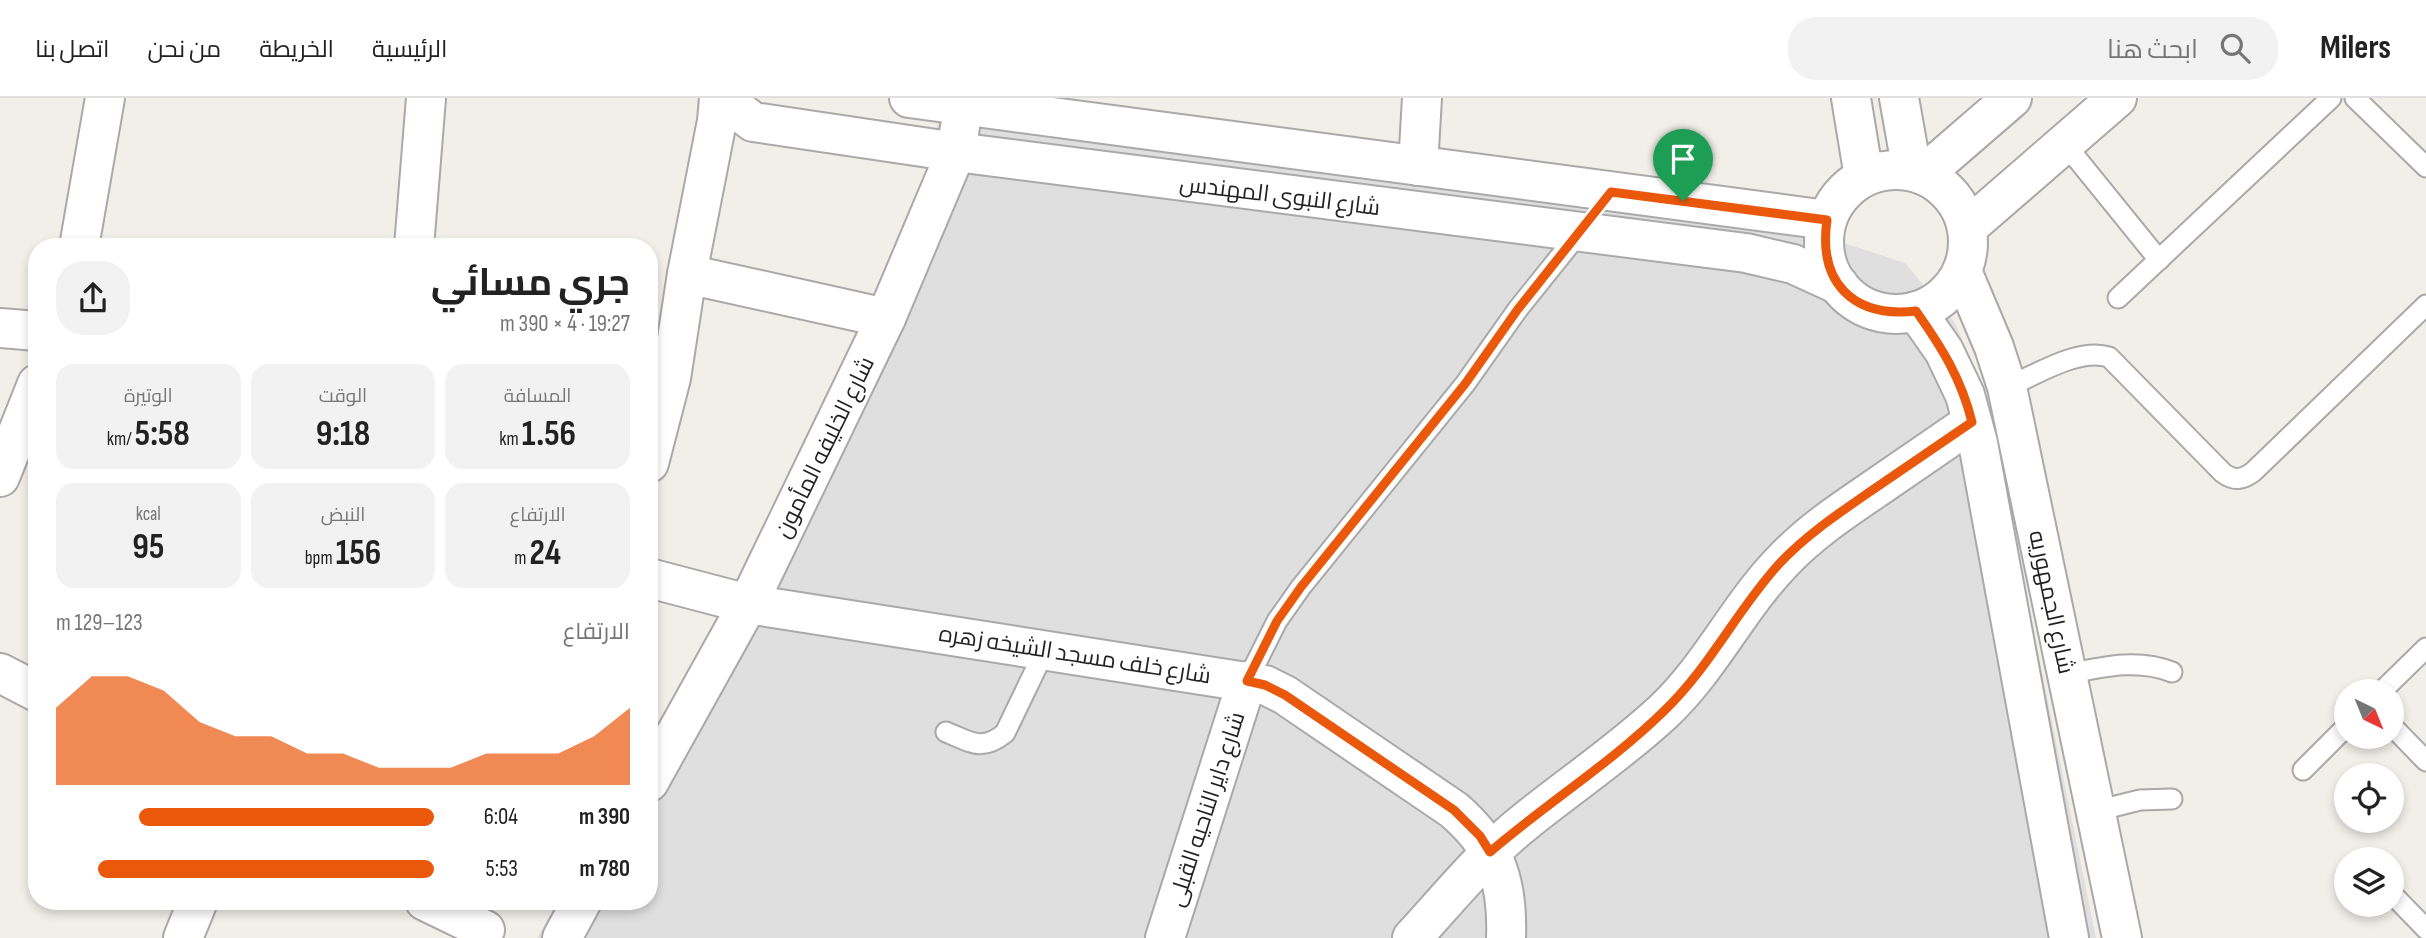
<!DOCTYPE html>
<html lang="ar">
<head>
<meta charset="utf-8">
<style>
	body { margin:0; font-family:"Sofia Sans Condensed",Cairo,sans-serif; background:#f2f2f2; color:#222; direction:rtl; height:100vh; display:flex; flex-direction:column; font-size:26px; white-space:nowrap }
	* { box-sizing:border-box; margin:0 }
	p { font-size:23px; color:#767676 }
	.icon { flex:none; width:38px; height:38px; fill:none; stroke:currentColor; stroke-width:2; stroke-linecap:round; stroke-linejoin:round }
	.map { position:relative; flex:1; overflow:hidden; direction:ltr }
	.panel { position:absolute; left:28px; top:140px; width:630px; height:672px; display:flex; flex-direction:column; background:#fff; border-radius:28px; box-shadow:0 4px 10px #0003; direction:rtl }
	.panel>* { flex:none }
	.needle { width:46px; rotate:137deg }
	.buttons { position:absolute; left:2334px; top:581px; display:grid; gap:14px }
	.buttons a { display:grid; place-items:center; width:70px; height:70px; border-radius:50%; background:#fff; box-shadow:0 4px 10px #0003; font-size:35px }
	.pin { position:absolute; display:grid; place-items:center; width:60px; height:60px; color:#fff; margin:-72px -30px; border-radius:50% 50% 50% 0; rotate:-45deg; box-shadow:0 0 7px #0007 }
	.pin .icon { rotate:45deg }
	.round { display:grid; place-items:center; flex:none; width:74px; height:74px; border-radius:28px; background:#f2f2f2 }
	.overview { display:flex; align-items:center; justify-content:space-between; height:119px; padding:0 28px }
	h1 { font-size:38px; font-weight:700; line-height:52px }
	.stats { display:grid; grid-template-columns:repeat(3,1fr); gap:10px; height:119px; padding:7px 28px }
	.stats div { display:grid; align-content:center; border-radius:18px; background:#f2f2f2; text-align:center }
	.stats b { font-size:35px; font-weight:700 }
	.stats small { font-size:19px; font-weight:400 }
	.stats p { font-size:19px }
	.chart { height:196px; padding:14px 28px }
	.chart p { display:flex; justify-content:space-between }
	.chart svg { width:100%; height:126px; margin-top:7px; fill:#ea580c; opacity:.7 }
	ul { padding:0 28px; list-style:none; font-size:23px }
	li { display:grid; grid-template-columns:112px 84px 1fr; align-items:center; height:52px }
	li i { height:18px; border-radius:9px; background:#ea580c }
	header { display:flex; align-items:center; gap:42px; box-sizing:border-box; height:98px; padding:0 35px; background:#fff; border-bottom:2px solid #e0e0e0 }
	header strong { font-size:33px }
	nav { display:flex; gap:38px; margin-inline-start:auto; font-size:24px }
	.search { width:490px; height:63px; background:#f2f2f2; display:flex; align-items:center; gap:18px; box-sizing:border-box; padding:0 24px; border-radius:28px; color:#767676; font-size:26px }
	.map>svg:first-child { display:block }
	.residential { fill:#e0dfdf }
	.lines { fill:none; stroke-linecap:round; stroke-linejoin:round }
	.service-casing { stroke:#a9a9a9; stroke-width:23 }
	.minor-casing { stroke:#a9a9a9; stroke-width:42 }
	.tertiary-casing { stroke:#a9a9a9; stroke-width:42 }
	.service { stroke:#fff; stroke-width:19 }
	.minor { stroke:#fff; stroke-width:38 }
	.tertiary { stroke:#fff; stroke-width:38 }
	.route-casing { stroke:#fff; stroke-width:14 }
	.route { stroke:#ea580c; stroke-width:9 }
	.labels { text-anchor:middle; stroke-width:5; stroke-linejoin:round; paint-order:stroke }
	.street-label { font-size:23px; fill:#222; stroke:#fff }
</style>
</head>
<body>
<header>
<strong>Milers</strong>
<div class="search"><svg class="icon" aria-label="search" viewBox="0 0 24 24"><circle cx="10" cy="10" r="6"/><path d="M15 15l6 6"/></svg>ابحث هنا</div>
<nav><a>الرئيسية</a><a>الخريطة</a><a>من نحن</a><a>اتصل بنا</a></nav>
</header>
<div class="map">
<svg width="2426" height="840" viewBox="0 0 2426 840">
	<rect width="100%" height="100%" fill="#f2efe9"/>
	<polygon class="residential" points="938,23 1838,143 1905,165 1955,225 1986,300 2096,840 537,840 558,803 649,803 649,644 751,464 914,132"/>
	<g class="lines">
		<g class="service-casing">
			<g id="service">
				<polyline points="2355,0 2426,69"/>
				<polyline points="2065,46 2159,162"/>
				<polyline points="2118,200 2331,0"/>
				<path d="M2007 289C2036 277 2079 249 2109 259L2223 375C2234 383 2242 382 2253 374L2426 207"/>
				<path d="M2067 576C2102 569 2138 560 2172 574"/>
				<polyline points="1247,583 1277,523 1301,489 1465,286 1518,211 1579,135"/>
				<polyline points="2382,593 2426,550"/>
				<polyline points="2392,628 2426,663"/>
				<path d="M946 634C971 644 982 654 1005 635L1045 552"/>
				<polyline points="2303,672 2347,628"/>
				<polyline points="2096,713 2140,702 2172,701"/>
				<polyline points="2392,796 2426,831"/>
			</g>
		</g>
		<g class="minor-casing">
			<g id="minor">
				<polyline points="727,0 734,9 753,24 956,54 1746,155 1793,166 1839,187"/>
				<polyline points="909,0 1827,122"/>
				<polyline points="1418,68 1422,0"/>
				<polyline points="1923,77 2012,0"/>
				<polyline points="1967,130 2117,0"/>
				<polyline points="79,149 105,0"/>
				<polyline points="414,149 426,0"/>
				<polyline points="687,176 886,220"/>
				<polyline points="0,230 37,233"/>
				<polyline points="649,365 671,280 687,176 717,23 719,0"/>
				<polyline points="0,379 37,286"/>
				<path d="M649 480 748 506 1265 587 1285 597 1454 712C1497 749 1508 785 1506 840"/>
				<polyline points="0,575 37,594"/>
				<polyline points="649,684 748,506 886,220 956,54 960,29"/>
				<polyline points="425,803 485,832"/>
				<polyline points="183,840 198,803"/>
				<polyline points="562,840 582,803"/>
				<polyline points="1165,840 1247,583"/>
				<path d="M1412 840C1449 800 1483 757 1526 723 1572 686 1620 654 1663 614 1710 570 1737 511 1781 465 1809 435 1842 413 1876 390 1908 368 1940 346 1972 324"/>
			</g>
		</g>
		<g class="tertiary-casing">
			<g id="tertiary">
				<polyline points="1851,0 1864,79"/>
				<polyline points="1899,0 1912,73"/>
				<circle cx="1896" cy="144" r="72"/>
				<polyline points="1962,173 1994,249 2007,289 2122,840"/>
				<polyline points="1916,213 1944,253 1965,297 1978,345 2069,840"/>
			</g>
		</g>
		<use href="#service" class="service"/>
		<use href="#minor" class="minor"/>
		<use href="#tertiary" class="tertiary"/>
	</g>
	<g class="lines">
		<g class="route-casing">
			<path id="route" d="M1611 94 1827 122C1818 185 1853 220 1916 213 1942 250 1961 280 1972 324 1938 347 1905 370 1871 393 1839 415 1806 437 1779 466 1737 512 1710 569 1664 613 1611 665 1547 705 1490 754L1480 738 1454 712 1285 597 1265 587 1247 583 1277 523 1301 489 1465 286 1518 211Z"/>
		</g>
		<use href="#route" class="route"/>
	</g>
	<g class="labels">
		<g class="street-label">
			<text transform="translate(1280 97) rotate(7)" y="8">شارع النبوى المهندس</text>
			<text transform="translate(824 349) rotate(-64)" y="8">شارع الخليفه المأمون</text>
			<text transform="translate(2052 504) rotate(78)" y="8">شارع الجمهوريه</text>
			<text transform="translate(1075 556) rotate(9)" y="8">شارع خلف مسجد الشيخه زهره</text>
			<text transform="translate(1206 711) rotate(-72)" y="8">شارع داير الناحيه القبلى</text>
		</g>
	</g>
</svg>
<div class="buttons">
<a><svg class="needle" viewBox="-14 -14 28 28"><path d="M0-13l5 13h-10z" fill="#e53935"/><path d="M0 13l5-13h-10z" fill="#767676"/></svg></a>
<a><svg class="icon" aria-label="locate" viewBox="0 0 24 24"><circle cx="12" cy="12" r="6"/><path d="M12 2v4M12 18v4M2 12h4M18 12h4"/></svg></a>
<a><svg class="icon" aria-label="layers" viewBox="0 0 24 24"><path d="M12 4l9 5-9 5-9-5zM3 14l9 5 9-5"/></svg></a>
</div>
<div class="pin" style="left:1683px;top:103px;background:#1e9e55"><svg class="icon" aria-label="arrive" viewBox="0 0 24 24"><path d="M6 21V4h12l-3 4 3 4H6"/></svg></div>
<section class="panel">
<div class="overview"><div><h1>جري مسائي</h1><p>19:27 · 4 × 390 m</p></div><a class="round"><svg class="icon" aria-label="share" viewBox="0 0 24 24"><path d="M12 15V3M7 8l5-5 5 5M5 13v7h14v-7"/></svg></a></div>
<div class="stats">
<div><p>المسافة</p><b>1.56<small> km</small></b></div>
<div><p>الوقت</p><b>9:18</b></div>
<div><p>الوتيرة</p><b>5:58<small> /km</small></b></div>
</div>
<div class="stats">
<div><p>الارتفاع</p><b>24<small> m</small></b></div>
<div><p>النبض</p><b>156<small> bpm</small></b></div>
<div><p>kcal</p><b>95</b></div>
</div>
<div class="chart"><p><span>الارتفاع</span>123–129 m</p>
<svg viewBox="0 0 160 44" preserveAspectRatio="none"><path d="M0 44V17L10 6L20 6L30 11L40 22L50 27L60 27L70 33L80 33L90 38L100 38L110 38L120 33L130 33L140 33L150 27L160 17V44z"/></svg>
</div>
<ul>
<li><b>390 m</b>6:04<i style="width:78%"></i></li>
<li><b>780 m</b>5:53<i style="width:89%"></i></li>
</ul>
</section>
</div>
</body>
</html>
